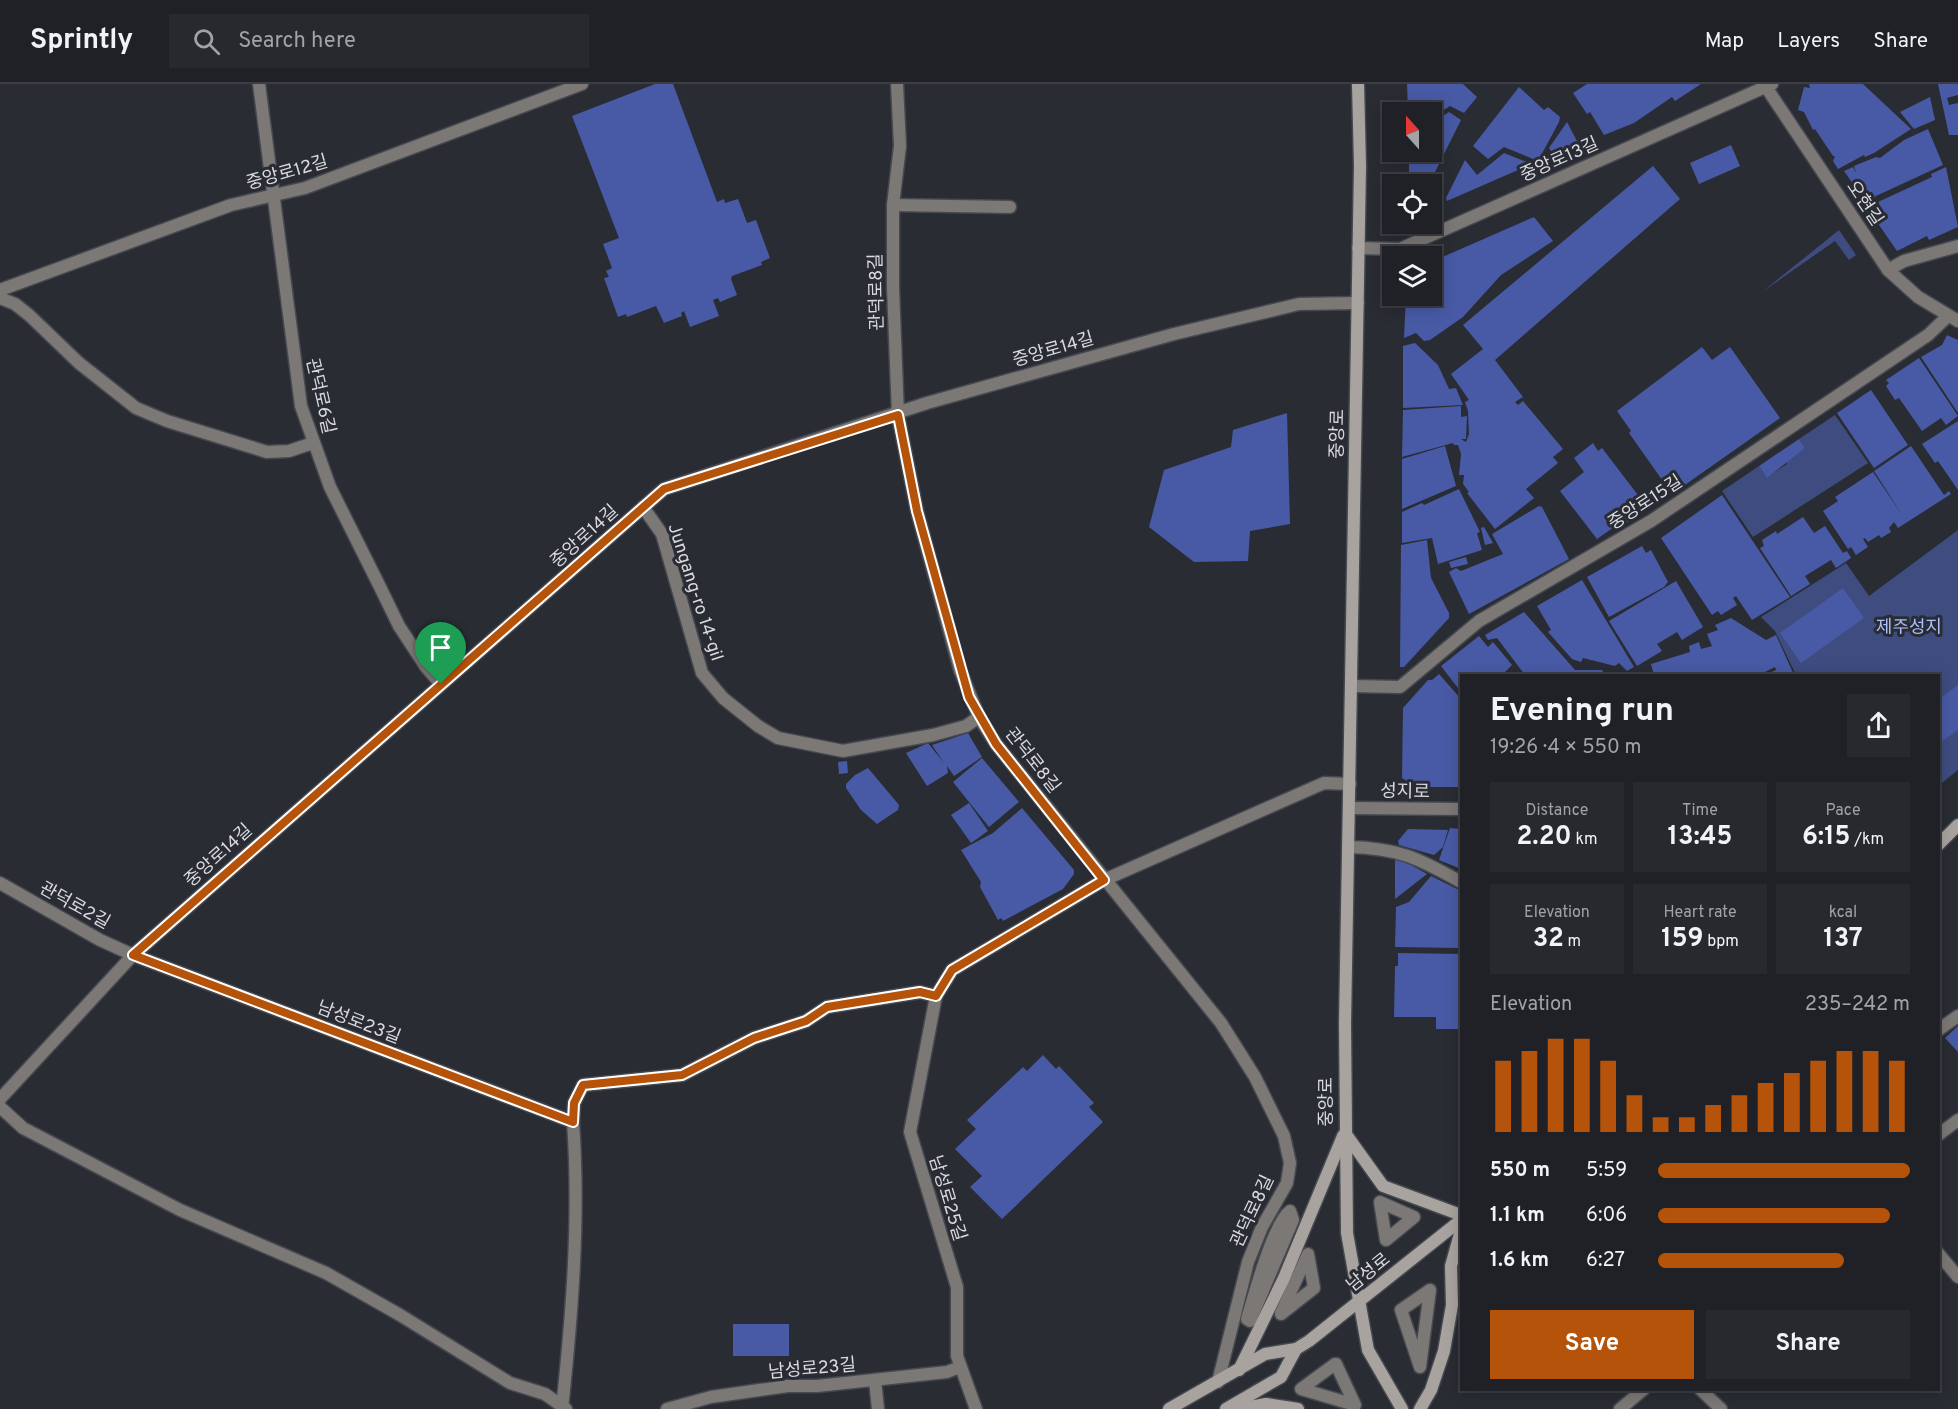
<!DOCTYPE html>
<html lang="en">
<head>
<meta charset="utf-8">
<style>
	body { margin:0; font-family:Overpass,"Noto Sans KR",sans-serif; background:#27292e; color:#f1f3f6; height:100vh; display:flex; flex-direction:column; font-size:22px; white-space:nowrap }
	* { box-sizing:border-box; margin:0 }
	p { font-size:20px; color:#a1a3a7 }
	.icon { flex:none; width:33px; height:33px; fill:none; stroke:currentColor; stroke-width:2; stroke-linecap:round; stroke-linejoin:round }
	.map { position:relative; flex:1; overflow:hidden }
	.details { position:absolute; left:1460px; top:590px; width:480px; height:717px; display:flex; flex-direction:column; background:#1f2126; border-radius:0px; box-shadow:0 3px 15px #0003,0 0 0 2px #3c3e43 }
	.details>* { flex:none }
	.needle { width:39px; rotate:339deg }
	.buttons { position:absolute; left:1382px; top:18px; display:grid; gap:12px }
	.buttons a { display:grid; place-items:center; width:60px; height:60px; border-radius:0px; background:#1f2126; box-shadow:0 3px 15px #0003,0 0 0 2px #3c3e43; font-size:30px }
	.pin { position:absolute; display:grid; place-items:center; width:51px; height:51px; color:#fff; margin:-62px -26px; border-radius:50% 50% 50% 0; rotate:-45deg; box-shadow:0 0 6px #0007 }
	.pin .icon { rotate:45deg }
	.round { display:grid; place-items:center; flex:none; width:63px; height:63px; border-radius:0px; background:#27292e }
	.headline { display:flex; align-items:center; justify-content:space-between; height:102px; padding:0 30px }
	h1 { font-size:33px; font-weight:700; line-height:45px }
	.stats { display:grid; grid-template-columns:repeat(3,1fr); gap:9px; height:102px; padding:6px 30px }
	.stats div { display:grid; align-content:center; border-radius:0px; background:#27292e; text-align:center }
	.stats b { font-size:26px; font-weight:700 }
	.stats small { font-size:16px; font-weight:400 }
	.stats p { font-size:16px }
	.chart { height:168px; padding:12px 30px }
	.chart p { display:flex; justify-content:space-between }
	.chart svg { width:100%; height:108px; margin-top:6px; stroke:#b45309; stroke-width:6 }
	.action { display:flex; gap:12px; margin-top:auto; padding:12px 30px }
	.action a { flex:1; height:69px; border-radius:0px; background:#b45309; color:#fff; font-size:24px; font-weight:700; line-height:69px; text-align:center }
	.action a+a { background:#27292e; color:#f1f3f6 }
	ul { padding:0 30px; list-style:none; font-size:20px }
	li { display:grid; grid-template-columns:96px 72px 1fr; align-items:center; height:45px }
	li i { height:15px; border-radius:8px; background:#b45309 }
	header { display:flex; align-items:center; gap:36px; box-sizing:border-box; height:84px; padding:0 30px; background:#1f2126; border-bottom:2px solid #3c3e43 }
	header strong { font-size:28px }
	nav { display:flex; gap:33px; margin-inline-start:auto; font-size:21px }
	.search { width:420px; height:54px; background:#27292e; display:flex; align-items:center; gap:15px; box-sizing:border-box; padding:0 21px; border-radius:0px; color:#a1a3a7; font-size:22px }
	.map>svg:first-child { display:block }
	.green { fill:#3e4c80 }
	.building { fill:#485aa5 }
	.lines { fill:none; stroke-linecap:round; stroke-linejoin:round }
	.lane-casing { stroke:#45484f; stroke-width:15 }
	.street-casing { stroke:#45484f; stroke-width:15 }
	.secondary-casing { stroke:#45484f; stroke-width:15 }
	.lane { stroke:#7b7875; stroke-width:12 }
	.street { stroke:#7b7875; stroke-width:12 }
	.secondary { stroke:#a8a39e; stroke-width:12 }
	.route-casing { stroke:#fff; stroke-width:12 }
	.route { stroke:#b45309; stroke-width:8 }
	.labels { text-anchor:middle; stroke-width:6; stroke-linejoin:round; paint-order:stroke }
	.street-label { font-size:18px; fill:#d8dadf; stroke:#292c33 }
	.park-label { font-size:18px; fill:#abbefd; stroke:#292c33 }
</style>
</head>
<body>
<header>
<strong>Sprintly</strong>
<div class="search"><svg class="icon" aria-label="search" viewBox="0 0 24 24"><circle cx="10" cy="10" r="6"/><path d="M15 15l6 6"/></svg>Search here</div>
<nav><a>Map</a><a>Layers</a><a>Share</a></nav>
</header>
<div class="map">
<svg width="1958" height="1325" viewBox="0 0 1958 1325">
	<rect width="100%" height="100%" fill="#292c33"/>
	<g class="green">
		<polygon points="1839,146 1856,171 1849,176 1835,157 1762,208"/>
		<polygon points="1835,331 1868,379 1753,453 1722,407 1759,382 1767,393 1787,380 1786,377 1805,364 1799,355"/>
		<polygon points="1958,446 1958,686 1938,702 1938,591 1796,591 1775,547 1761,533 1846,479 1869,512"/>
	</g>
	<g class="building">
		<polygon points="655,0 673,0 717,118 724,115 725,119 738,115 747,139 756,136 770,174 761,178 762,181 732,192 731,195 737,211 720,218 718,214 713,216 719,232 690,243 684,227 681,229 682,232 664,239 656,222 627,233 626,230 618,233 604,194 609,193 606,187 612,184 603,160 619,154 572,32"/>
		<polygon points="1407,0 1463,0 1477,13 1464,29 1450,22 1431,34 1431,28 1408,28"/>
		<polygon points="1587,0 1701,0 1675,17 1672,13 1634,39 1604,51 1590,28 1587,30 1573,9"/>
		<polygon points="1809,0 1863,0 1911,45 1874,69 1865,73 1864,71 1838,85 1833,77 1835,72 1833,72 1815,45 1813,46 1804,28 1798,26 1804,3 1810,4"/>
		<polygon points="1938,0 1958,0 1958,11 1947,14 1949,21 1958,19 1958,51 1949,51"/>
		<polygon points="1519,3 1544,26 1548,23 1560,33 1559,38 1538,77 1504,63 1488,75 1473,62"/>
		<polygon points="1930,13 1935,36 1914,45 1900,28"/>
		<polygon points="1449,28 1461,36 1429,100 1409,100 1409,68 1431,68 1431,40"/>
		<polygon points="1567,38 1579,61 1554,72 1549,64"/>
		<polygon points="1928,45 1943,81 1876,112 1867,120 1844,87 1853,83 1856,89 1854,82 1876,73 1880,74 1904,56"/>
		<polygon points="1731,61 1740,82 1699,100 1690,79"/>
		<polygon points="1504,69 1532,80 1447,117 1446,114 1465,76 1477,91"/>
		<polygon points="1653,82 1680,115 1495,276 1523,313 1515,318 1518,321 1523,317 1563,365 1553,373 1558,379 1526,405 1534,414 1495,445 1467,409 1469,408 1463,400 1464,391 1459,391 1461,370 1458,361 1454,361 1453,359 1402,373 1403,326 1461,322 1461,333 1467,332 1466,355 1461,355 1466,358 1469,350 1468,327 1465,318 1469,316 1451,290 1483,265 1463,241"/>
		<polygon points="1946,83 1958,143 1929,156 1927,152 1897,167 1866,122 1876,115 1878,118 1932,93 1931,90"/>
		<polygon points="1534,133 1553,157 1501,191 1463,233 1430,256 1424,257 1416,249 1404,254 1406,212 1431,212 1431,178"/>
		<polygon points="1947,251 1958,256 1958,329 1921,273 1942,261"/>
		<polygon points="1415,259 1438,281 1449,305 1456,304 1463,321 1403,324 1403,262"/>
		<polygon points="1702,263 1712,276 1730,263 1780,334 1672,410 1629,349 1631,347 1617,327"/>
		<polygon points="1919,274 1958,332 1946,341 1941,334 1922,347 1899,314 1895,316 1886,302 1889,299 1886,296"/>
		<polygon points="1871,306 1908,361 1874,384 1837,329"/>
		<polygon points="1287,329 1290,440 1250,447 1248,477 1194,478 1149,443 1164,386 1231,363 1233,346"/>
		<polygon points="1958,337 1958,406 1938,377 1935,379 1922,360"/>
		<polygon points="1799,355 1805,364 1767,394 1759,382"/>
		<polygon points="1593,359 1598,367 1602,364 1644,419 1640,422 1643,426 1620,444 1614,443 1597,455 1560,407 1584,388 1574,374"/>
		<polygon points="1445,362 1456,402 1402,425 1402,375"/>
		<polygon points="1911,362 1944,411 1949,407 1951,410 1898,444 1894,438 1889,444 1891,448 1881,454 1879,451 1868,458 1865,454 1863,455 1868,463 1856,471 1851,463 1848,465 1823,427 1838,417 1835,413 1873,388 1903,432 1874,387"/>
		<polygon points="1459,405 1480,448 1477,449 1482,466 1438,480 1432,454 1402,459 1402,428 1422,419 1424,421"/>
		<polygon points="1722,411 1790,513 1752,536 1736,512 1733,514 1737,521 1721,531 1718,527 1712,531 1661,454"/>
		<polygon points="1539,422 1542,423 1569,475 1469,530 1449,488 1456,484 1461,487 1503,470 1492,450"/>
		<polygon points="1803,433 1814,449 1825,442 1843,469 1847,467 1851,474 1836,484 1831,476 1805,492 1810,500 1791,512 1760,464 1764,462 1762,456 1776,447 1777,450"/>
		<polygon points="1484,443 1493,459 1485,461 1481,444"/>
		<polygon points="1427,456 1431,494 1449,529 1449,534 1404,583 1400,583 1401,461"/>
		<polygon points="1642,462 1646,469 1651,466 1668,498 1664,503 1609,533 1587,493"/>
		<polygon points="1466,473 1468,480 1451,484 1449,478"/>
		<polygon points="1582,496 1634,583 1627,587 1619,579 1615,582 1583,574 1581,578 1572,575 1548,548 1551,546 1537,522"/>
		<polygon points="1676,497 1703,543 1682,556 1677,548 1657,560 1662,567 1637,582 1609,537"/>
		<polygon points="1843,504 1864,534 1801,579 1780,549"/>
		<polygon points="1524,528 1575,586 1602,586 1605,591 1525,591 1497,554 1488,556 1485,551"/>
		<polygon points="1731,534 1766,556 1776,551 1794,591 1765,591 1776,586 1775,583 1759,591 1654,591 1651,580 1690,568 1689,562 1699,558 1701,565 1712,562 1707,550 1718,546 1715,541"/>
		<polygon points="1479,552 1488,563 1493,558 1512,581 1502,591 1461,591 1461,608 1441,582"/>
		<polygon points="1439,590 1461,615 1461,703 1416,703 1402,694 1403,624 1428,596 1432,596"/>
		<polygon points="1958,601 1958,646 1938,660 1938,616"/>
		<polygon points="968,649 982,673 954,692 947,682 948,689 927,702 906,669 928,659 944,679 932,661"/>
		<polygon points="982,674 1019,718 989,743 953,698"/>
		<polygon points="847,677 848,689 839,690 838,678"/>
		<polygon points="868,684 899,721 898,726 877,740 861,726 846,704 846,700 855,691"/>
		<polygon points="969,719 988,747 971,759 951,731"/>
		<polygon points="1022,724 1074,786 1074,790 1063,805 1003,837 1001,834 998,836 980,803 981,798 961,766 993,749"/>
		<polygon points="1450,744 1461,745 1461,785 1439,776"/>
		<polygon points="1408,745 1448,746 1443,763 1434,771 1399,761 1398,757"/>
		<polygon points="1399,774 1427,790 1395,815 1395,776"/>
		<polygon points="1431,792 1461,807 1461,864 1395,863 1396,823 1409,818"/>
		<polygon points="1398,869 1461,870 1461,945 1436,945 1436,933 1394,933 1395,882 1398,882"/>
		<polygon points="1958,942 1958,968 1945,954"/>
		<polygon points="1043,971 1056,985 1059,982 1094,1019 1089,1023 1103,1038 1002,1135 970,1103 982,1092 955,1065 976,1045 967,1036 1023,983 1027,987"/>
		<rect x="733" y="1240" width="56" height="32"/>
	</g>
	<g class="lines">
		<g class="lane-casing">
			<g id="lane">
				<polyline points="893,121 1010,123"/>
				<polyline points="1888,186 1904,177 1958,162"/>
				<polyline points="0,214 15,220 29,231 79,279 136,324 167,337 267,368 289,367 313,359"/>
				<polyline points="643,423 662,450 702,589 723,614 758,642 778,654 843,667 933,651 966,642 979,633"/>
				<path d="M1348 763C1399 764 1418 774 1461 798"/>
				<polyline points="1938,946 1958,932"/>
				<polyline points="0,1023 23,1044 180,1126 326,1189 400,1231 510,1299 545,1310 566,1325"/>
				<polyline points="573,1038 574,1019 583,1001 682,991 754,954 806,937 827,923 920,908 936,912"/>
				<polyline points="875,1296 878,1325"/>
				<polyline points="667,1325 711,1313 788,1302 817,1302 947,1288 960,1283"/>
			</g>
		</g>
		<g class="street-casing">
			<g id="street">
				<polyline points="259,0 301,322 330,403 381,505 399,542 426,583 441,600"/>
				<polyline points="897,0 900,62 893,121 893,204 898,331 917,427 960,586 979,633 996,660 1221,939 1255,993 1284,1052 1290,1079 1287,1099 1262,1143 1248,1178 1218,1298"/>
				<polyline points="1764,0 1888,186 1918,213 1958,237"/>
				<polyline points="1358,164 1400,165 1772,0"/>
				<polyline points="0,206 231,121 305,104 582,0"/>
				<polyline points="1352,602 1400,603 1479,537 1651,437 1928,251 1948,232"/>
				<polyline points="1349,724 1461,725"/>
				<path d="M0 799 100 856 133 871 573 1038C580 1133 572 1231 562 1325"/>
				<polyline points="0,1015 133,871 664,405 927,319 1174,250 1299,220 1358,219"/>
				<polyline points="1938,1051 1958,1036"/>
				<polygon points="1380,1118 1414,1133 1386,1156"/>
				<path d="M1290 1127 1293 1136 1250 1237 1247 1235C1254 1212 1273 1140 1290 1127Z"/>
				<polyline points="1938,1169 1958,1193"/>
				<polygon points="1308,1170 1314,1204 1281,1230 1281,1229"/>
				<polygon points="1430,1206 1420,1283 1401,1226"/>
				<polygon points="1335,1280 1336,1280 1355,1321 1301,1305"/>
				<polyline points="1700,1305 1721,1325"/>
				<polyline points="976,1325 957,1272 957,1203 910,1048 936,912 952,886 1104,796 1324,699 1350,700"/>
				<polyline points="1620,1325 1644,1305"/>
			</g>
		</g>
		<g class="secondary-casing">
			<g id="secondary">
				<polyline points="1358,0 1360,82 1345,940 1347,1149 1368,1266 1402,1325"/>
				<polyline points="1938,761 1958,741"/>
				<polyline points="1345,1049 1383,1102 1461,1131"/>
				<polyline points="1239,1286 1284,1194 1343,1052"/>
				<polyline points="1169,1325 1265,1270 1296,1265 1309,1257 1461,1136"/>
				<polyline points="1226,1325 1281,1293 1296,1265"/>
				<polyline points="1239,1325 1266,1320 1298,1325"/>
				<polyline points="1420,1325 1431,1306 1444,1267 1452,1221 1451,1182 1461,1146"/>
			</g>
		</g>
		<use href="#lane" class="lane"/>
		<use href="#street" class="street"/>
		<use href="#secondary" class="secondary"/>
	</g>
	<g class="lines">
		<g class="route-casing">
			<polygon id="route" points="898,331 917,427 969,613 996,660 1104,796 952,886 936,912 920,908 827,923 806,937 754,954 682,991 583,1001 574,1019 573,1038 133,871 664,405"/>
		</g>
		<use href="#route" class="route"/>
	</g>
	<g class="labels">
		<g class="street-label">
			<text transform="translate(1559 75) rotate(-24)" y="6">중앙로13길</text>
			<text transform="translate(287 88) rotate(-16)" y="6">중앙로12길</text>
			<text transform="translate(1865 119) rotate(56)" y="6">오현길</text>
			<text transform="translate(876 208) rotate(-91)" y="6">관덕로8길</text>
			<text transform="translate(1053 265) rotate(-16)" y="6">중앙로14길</text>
			<text transform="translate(321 312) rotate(77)" y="6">관덕로6길</text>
			<text transform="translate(1337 350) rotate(-89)" y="6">중앙로</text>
			<text transform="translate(1645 418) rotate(-33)" y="6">중앙로15길</text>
			<text transform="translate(584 452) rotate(-42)" y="6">중앙로14길</text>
			<text transform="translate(696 508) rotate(72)" y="6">Jungang-ro 14-gil</text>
			<text transform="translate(1033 676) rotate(52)" y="6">관덕로8길</text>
			<text transform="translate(1405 707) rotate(1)" y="6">성지로</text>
			<text transform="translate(218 771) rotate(-42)" y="6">중앙로14길</text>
			<text transform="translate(75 821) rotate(29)" y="6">관덕로2길</text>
			<text transform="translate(359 938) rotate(21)" y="6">남성로23길</text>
			<text transform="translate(1326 1018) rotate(-90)" y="6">중앙로</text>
			<text transform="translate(948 1114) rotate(73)" y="6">남성로25길</text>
			<text transform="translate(1252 1127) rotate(-65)" y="6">관덕로8길</text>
			<text transform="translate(1368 1188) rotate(-39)" y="6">남성로</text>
			<text transform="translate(812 1284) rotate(-5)" y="6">남성로23길</text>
		</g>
		<g class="park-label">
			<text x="1909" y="549">제주성지</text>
		</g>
	</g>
</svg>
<div class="buttons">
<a><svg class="needle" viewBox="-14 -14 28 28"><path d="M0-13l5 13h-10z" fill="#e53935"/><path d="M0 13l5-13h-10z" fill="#a1a3a7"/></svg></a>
<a><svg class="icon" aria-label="locate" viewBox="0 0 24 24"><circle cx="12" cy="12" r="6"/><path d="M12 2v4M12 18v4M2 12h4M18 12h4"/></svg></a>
<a><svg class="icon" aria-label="layers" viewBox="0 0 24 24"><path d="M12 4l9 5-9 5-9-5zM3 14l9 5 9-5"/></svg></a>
</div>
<div class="pin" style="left:441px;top:600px;background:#1e9e55"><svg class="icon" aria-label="arrive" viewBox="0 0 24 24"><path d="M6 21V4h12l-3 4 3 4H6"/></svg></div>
<section class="details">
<div class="headline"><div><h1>Evening run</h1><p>19:26 · 4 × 550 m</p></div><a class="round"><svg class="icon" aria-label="share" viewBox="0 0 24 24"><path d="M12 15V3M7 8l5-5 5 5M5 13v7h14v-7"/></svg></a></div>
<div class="stats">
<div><p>Distance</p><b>2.20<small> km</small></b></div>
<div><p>Time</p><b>13:45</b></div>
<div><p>Pace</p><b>6:15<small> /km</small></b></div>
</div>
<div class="stats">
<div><p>Elevation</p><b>32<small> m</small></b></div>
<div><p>Heart rate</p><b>159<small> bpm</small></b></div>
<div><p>kcal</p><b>137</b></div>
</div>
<div class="chart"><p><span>Elevation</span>235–242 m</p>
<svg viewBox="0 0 160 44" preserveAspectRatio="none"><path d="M5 44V15M15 44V11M25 44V6M35 44V6M45 44V15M55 44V29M65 44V38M75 44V38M85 44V33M95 44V29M105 44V24M115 44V20M125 44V15M135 44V11M145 44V11M155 44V15"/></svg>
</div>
<ul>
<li><b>550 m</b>5:59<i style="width:100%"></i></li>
<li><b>1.1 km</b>6:06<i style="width:92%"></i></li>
<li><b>1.6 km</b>6:27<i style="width:74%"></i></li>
</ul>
<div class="action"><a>Save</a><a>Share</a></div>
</section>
</div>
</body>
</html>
